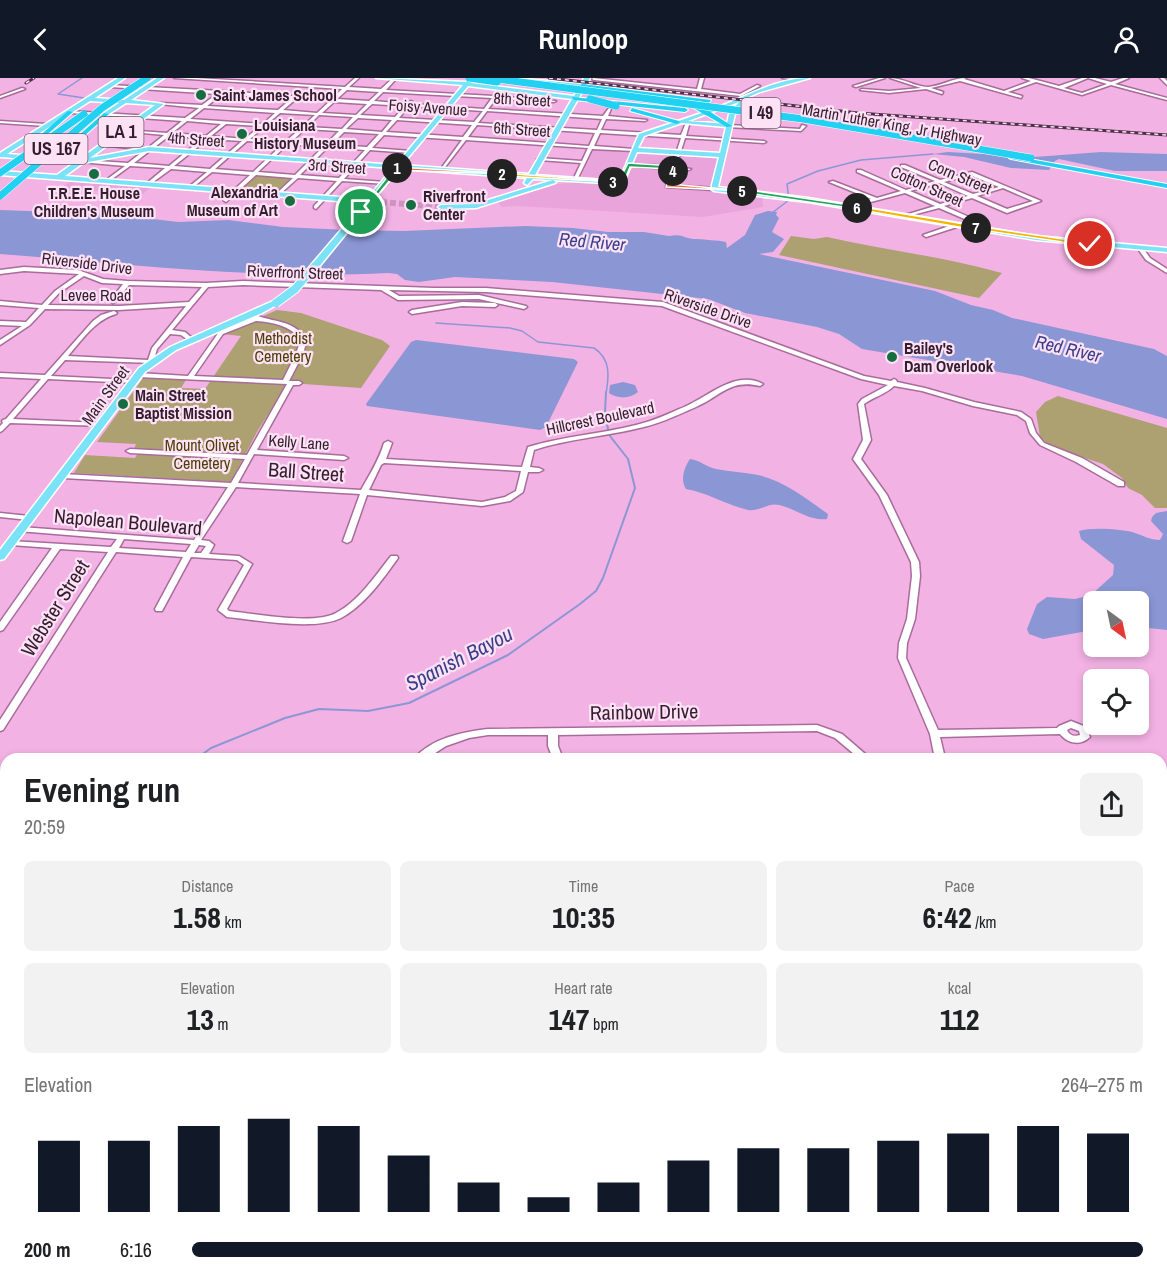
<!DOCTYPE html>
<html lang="en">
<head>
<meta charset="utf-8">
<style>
	body { margin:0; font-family:"Archivo Narrow",sans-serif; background:#f2f2f2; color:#202124; height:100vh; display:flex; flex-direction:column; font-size:22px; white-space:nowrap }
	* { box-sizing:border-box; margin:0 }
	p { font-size:20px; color:#757577 }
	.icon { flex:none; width:33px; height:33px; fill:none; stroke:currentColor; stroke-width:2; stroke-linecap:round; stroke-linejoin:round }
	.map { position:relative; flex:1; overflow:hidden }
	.panel { position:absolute; left:0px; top:675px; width:1167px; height:531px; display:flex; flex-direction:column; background:#fff; border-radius:18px 18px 0 0; box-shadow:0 3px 9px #0003 }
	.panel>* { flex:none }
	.needle { width:39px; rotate:147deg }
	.fabs { position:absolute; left:1083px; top:513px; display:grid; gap:12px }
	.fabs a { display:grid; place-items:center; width:66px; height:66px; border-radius:9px; background:#fff; box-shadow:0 3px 9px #0003; font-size:30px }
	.pin { position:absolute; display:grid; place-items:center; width:51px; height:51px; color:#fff; margin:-26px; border:3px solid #fff; border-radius:50%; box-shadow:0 2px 6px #0007 }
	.km { position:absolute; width:30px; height:30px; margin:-15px; border-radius:50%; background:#222; color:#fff; font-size:16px; line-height:30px; text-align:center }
	.round { display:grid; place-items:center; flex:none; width:63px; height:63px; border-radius:9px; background:#f2f2f2 }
	.head { display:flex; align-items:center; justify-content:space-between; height:102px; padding:0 24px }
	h1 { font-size:33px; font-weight:800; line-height:45px }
	.figures { display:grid; grid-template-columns:repeat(3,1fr); gap:9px; height:102px; padding:6px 24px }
	.figures div { display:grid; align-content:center; border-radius:9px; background:#f2f2f2; text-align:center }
	.figures b { font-size:30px; font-weight:800 }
	.figures small { font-size:16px; font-weight:400 }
	.figures p { font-size:16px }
	.chart { height:168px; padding:12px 24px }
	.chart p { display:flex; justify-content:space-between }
	.chart svg { width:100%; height:108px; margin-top:6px; stroke:#111827; stroke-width:6 }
	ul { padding:0 24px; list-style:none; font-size:20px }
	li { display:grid; grid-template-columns:96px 72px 1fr; align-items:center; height:45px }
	li i { height:15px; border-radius:8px; background:#111827 }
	header { display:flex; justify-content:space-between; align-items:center; height:78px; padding:0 24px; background:#111827; color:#fff; font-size:27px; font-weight:800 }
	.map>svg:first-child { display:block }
	.built { fill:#e9a4db }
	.green { fill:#ada071 }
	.water { fill:#8b97d5 }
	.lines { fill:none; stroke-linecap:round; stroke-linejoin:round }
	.stream-far1 { stroke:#8b97d5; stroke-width:1.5 }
	.stream { stroke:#8b97d5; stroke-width:2 }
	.major-tunnel { stroke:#cd94c0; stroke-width:6; stroke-dasharray:6 3; stroke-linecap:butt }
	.minor-casing { stroke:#a86c9b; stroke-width:3 }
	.major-casing { stroke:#fff; stroke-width:3 }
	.highway-casing { stroke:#fff; stroke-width:2 }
	.minor { fill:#fff; fill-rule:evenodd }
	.major { fill:#7ae3f7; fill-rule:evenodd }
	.highway { fill:#21d1f2; fill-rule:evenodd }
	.rail-casing { stroke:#4d3047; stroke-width:3 }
	.rail { stroke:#fde2f6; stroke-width:1.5; stroke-dasharray:4; stroke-linecap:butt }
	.major-bridge-casing { stroke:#fff; stroke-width:10; stroke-linecap:butt }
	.highway-bridge-casing { stroke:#fff; stroke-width:8; stroke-linecap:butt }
	.major-bridge { stroke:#7ae3f7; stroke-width:8 }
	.highway-bridge { stroke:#21d1f2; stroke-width:7 }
	.split-1 { fill:#22a559; stroke:#fff; stroke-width:1.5 }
	.split-2 { fill:#f0652b; stroke:#fff; stroke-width:1.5 }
	.split-3 { fill:#f5b400; stroke:#fff; stroke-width:1.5 }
	.split-4 { fill:#22a559; stroke:#fff; stroke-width:1.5 }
	.split-5 { fill:#f0652b; stroke:#fff; stroke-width:1.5 }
	.split-6 { fill:#22a559; stroke:#fff; stroke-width:1.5 }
	.split-7 { fill:#f5b400; stroke:#fff; stroke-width:1.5 }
	.split-8 { fill:#f5b400; stroke:#fff; stroke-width:1.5 }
	.poi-dot { fill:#166d40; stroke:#fde2f6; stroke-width:2 }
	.labels { text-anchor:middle; stroke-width:4.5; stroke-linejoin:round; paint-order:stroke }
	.far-poi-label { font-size:16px; font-weight:bold; fill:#351d30; stroke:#fde2f6; text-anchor:start }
	.far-street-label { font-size:16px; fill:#351d30; stroke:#fde2f6 }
	.far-park-label { font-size:16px; fill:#4b3e03; stroke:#fde2f6 }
	.shield { fill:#fde2f6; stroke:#71586b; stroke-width:1.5 }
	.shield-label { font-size:18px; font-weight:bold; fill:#351d30 }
	.far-water-label { font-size:18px; font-style:italic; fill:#38408a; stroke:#fde2f6 }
	.street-label { font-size:20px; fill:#351d30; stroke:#fde2f6 }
	.water-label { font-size:21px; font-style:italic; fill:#38408a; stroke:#fde2f6 }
</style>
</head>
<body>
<header><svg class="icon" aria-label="back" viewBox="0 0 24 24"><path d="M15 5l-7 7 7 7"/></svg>Runloop<svg class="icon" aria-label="person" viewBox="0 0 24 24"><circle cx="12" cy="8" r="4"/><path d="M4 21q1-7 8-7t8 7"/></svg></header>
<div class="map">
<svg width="1167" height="1206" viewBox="0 0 1167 1206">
	<rect width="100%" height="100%" fill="#f3b2e4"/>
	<g class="built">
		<polygon points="344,54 380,56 367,69 331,67"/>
		<polygon points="594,70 719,78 711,112 762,118 763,129 703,139 519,128 502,129 497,124 548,107 579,104"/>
		<polygon points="72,102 152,108 143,116 61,110"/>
	</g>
	<g class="green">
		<polygon points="255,97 295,100 279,116 239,113"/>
		<path d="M791 158 814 161 827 159C885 172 945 179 1002 195L979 220 779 177Z"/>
		<polygon points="277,232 301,235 382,262 390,268 361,310 289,305 258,352 231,404 74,395 85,377 135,380 140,371 134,371 136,366 97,364 143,300 187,300 181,310 205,311 241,258 222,256"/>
		<polygon points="1058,318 1167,350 1167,430 1155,430 1142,417 1128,410 1122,400 1103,386 1051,369 1040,359 1036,334 1045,324"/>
	</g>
	<g class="water">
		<polygon points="948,74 1035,79 1101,74 1167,76 1167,93 1115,93 1059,81 1055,83 1049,92 1011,90 964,79 933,76"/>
		<path d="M0 132 112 136 178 144 228 142 283 149 348 152 404 153 525 148 573 150 608 154H644L669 158C683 155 684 161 697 161 707 162 716 162 726 164L727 170 745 157 755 137 768 133 777 134 776 137 779 140 772 154 784 161 773 174 759 176 935 213 971 227 993 232 1012 240 1154 271 1167 278V341L1022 298 862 271 839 256 817 249 745 235 708 221 552 204 455 199 419 204 405 202 397 196 388 195C259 202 129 186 0 176Z"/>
		<polygon points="416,262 574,281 578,284 546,349 540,352 367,328 366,326 411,264"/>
		<path d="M623 304 635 307 638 314C630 321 618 321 609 315L610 307Z"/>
		<path d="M690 381C700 382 706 389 716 391 730 394 744 394 758 397 784 403 807 421 828 436L827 441C808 443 797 431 779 427 769 424 759 434 748 432 727 427 708 415 686 411 680 402 684 390 690 381Z"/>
		<path d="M1167 433V552L1139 549 1138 524H1094L1093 552 1043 561 1029 556 1027 551 1037 526 1047 519 1075 521 1091 517 1113 497 1114 487 1081 461 1079 453C1091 449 1119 451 1132 454 1142 457 1150 462 1160 462L1163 456 1151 443 1152 439 1156 435Z"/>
	</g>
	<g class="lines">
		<g class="stream-far1">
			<polyline points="82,0 58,16 84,20"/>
			<polyline points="772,135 789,122 787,106 818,93 861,82 933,76"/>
			<path d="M436 245 510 250 522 253 538 264 594 270C611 281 609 298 606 316"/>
		</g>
		<g class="stream">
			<polyline points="606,314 605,334 608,351"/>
			<polyline points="196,681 211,670 285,640 319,631 368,633 409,625 508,577 580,526 596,513 603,500 635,410 628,381 610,358"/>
		</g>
		<polyline class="major-tunnel" points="381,124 441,129"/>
		<g class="minor-casing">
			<g id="minor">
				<path d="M174 0H196L345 9 355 0H359L349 9 381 11 393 0H397L386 12 493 18 497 15 499 16 497 18 556 23 554 24 496 21 488 31 603 38 609 30 611 31 608 38 647 42 645 43 606 41 601 52 681 57 685 47 687 46 689 47 686 58 764 63 766 64 764 65 685 60 676 89 691 91 689 92H676L671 107 716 110V112H714L666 109 671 91 628 88 626 87 628 86 672 88 681 60 600 55 594 68 634 71 636 72 634 73 592 71 577 102 575 103 573 102 581 85 539 82 537 81 539 80 582 83 588 70 466 62 442 93 440 92 462 62 384 57 372 70 411 73 413 74 411 75 370 72 344 101 385 104H387V106L342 103 316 131 314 130V128L337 103 298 100 279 117H277V115L293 100 256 97 226 124 223 122 224 121 250 97 212 94 192 110H190V108L207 94 171 91 149 107 147 106V105L165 90 130 88 108 104H106V102L125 88 80 84V82H82L128 85 145 72 101 67 103 66 148 70 164 57 122 53 124 52 167 55 182 43 70 35 68 33 185 40 199 30 159 26 161 25 202 27 217 16 110 9 109 7 222 13 332 21 342 11ZM347 12 379 14 369 23 337 21ZM383 14 492 20 484 31 412 26 413 24 411 23 407 26 374 23ZM222 16 291 21 278 32 207 28ZM296 21 330 23 317 35 283 32ZM334 24 367 26 356 37 322 35ZM372 26 405 28 395 39 360 37ZM409 28 483 33 474 44 399 40ZM204 30 275 35 263 46 190 41ZM487 33 602 41 597 52 478 45ZM280 35 315 37 303 48 267 46ZM319 37 353 39 342 51 307 49ZM358 40 392 42 382 54 346 51ZM397 42 472 47 463 59 386 54ZM187 43 221 46 206 58 172 55ZM226 46 260 48 245 61 211 58ZM477 47 595 55 589 68 468 59ZM265 48 300 51 286 63 250 61ZM305 51 339 53 326 66 291 64ZM344 54 379 56 367 69 331 67ZM169 58 203 60 169 88 134 85ZM208 61 242 63 210 91 174 88ZM247 63 283 66 253 94 215 91ZM288 66 323 69 295 97 258 94ZM328 69 365 72 339 100 300 97Z"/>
				<polygon points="593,0 697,11 700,0 704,0 701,11 740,16 757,7 760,8 741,18 594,2 592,1"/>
				<polygon points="782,0 804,0 805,1 803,2"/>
				<polygon points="879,0 885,0 856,9 853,8"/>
				<path d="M890 0C903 0 916 9 928 9 941 8 953 0 966 0L964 1 1004 13 1031 3 1022 0H1029L1059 8 1082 0H1095L1111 4 1123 0H1129L1115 6 1167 20V22L1111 7 1082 17 1036 4 1008 14 1022 18 1021 20 960 3 931 10 943 14 942 16 926 11 889 15 860 12 862 11 889 13 921 10ZM1088 0 1107 6 1082 15 1064 10Z"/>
				<polygon points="1160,0 1164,0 1167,3 1167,7"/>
				<polygon points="22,10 25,11 0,20 0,18"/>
				<polygon points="0,43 46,46 48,47 46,48 0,45"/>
				<polygon points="729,47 800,51 802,47 806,48 801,53 727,49"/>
				<path d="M901 87H905L940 102 972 94 1041 123 1007 135 972 120 944 128 978 143 984 151 981 153 974 145 939 130 905 139V137L935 128 905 115 848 130V128L871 121 829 104 833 103 877 120 901 113 857 94V92H861L906 112 935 103 901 89ZM970 97 999 109 973 116 944 104ZM939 105 968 118 940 126 910 113ZM1003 110 1033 123 1007 131 977 118Z"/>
				<polygon points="958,145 960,146 960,148 926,159 923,157"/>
				<polygon points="1139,170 1143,170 1150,180 1167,191 1167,195 1146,182 1138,171"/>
				<path d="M24 189 78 192 103 201 127 203 206 205 243 203 434 210H486L663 224 864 298 891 303 894 301 896 302 897 304 925 310 974 324 1021 334 1031 341 1036 355 1044 365 1082 380 1124 404V408H1118L1076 384 1040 367 1030 355 1026 343 1017 337 973 328 922 313 894 308C886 316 874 319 864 326L871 362 861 381 887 417 919 484 920 498 915 541 907 565 906 580 938 652 1057 650 1059 648 1071 643 1086 649 1090 659C1081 668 1068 666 1060 656L940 659 944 676 942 681H932L934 676 930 656 898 580 899 565 907 541 912 498 911 484 879 417 853 381 863 362 858 326 862 321 888 307 861 301 662 228 486 214 389 212 399 218 479 217 526 228 527 229 524 231 479 221 398 222 381 212 243 207 208 209 172 252 185 254 192 260V262H188L181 257 170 256 157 271 153 285 65 282 51 298 132 302 135 304 134 305 48 301 13 341 102 345 105 347 104 348 10 345 2 353 0 354V348L3 345 2 343 3 342 6 341 41 301 0 299V295L45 297 93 243 101 237 114 233 117 235 116 236C95 242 82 262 68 278L148 282 152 270 186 228 119 232 45 231 30 247 0 267V262L22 248 0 247V243L26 244 39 230 0 227V223L42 227 55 213 79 196 24 193 0 196V192ZM84 198 102 205 123 206 110 223 113 225 115 224 129 207 202 209 189 224 119 228 48 227 59 215ZM1071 650 1079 653 1080 657C1074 659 1069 657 1067 652Z"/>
				<polygon points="462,224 495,225 498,227 495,229 462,228 412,236 409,234 412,232"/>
				<path d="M258 238C278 245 292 242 307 261L303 276 289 303H299L302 305 299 307H293L257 372 344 378 348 380 344 382 254 376 238 405 361 412C370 396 379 382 384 365L388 363 392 365 386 381 522 389 528 369C564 358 601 356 636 347 653 343 668 336 684 329 708 319 736 291 763 306L760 308C730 301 721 318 696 329 676 338 656 347 635 351 601 359 567 361 534 372L530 389 539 390 543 392 539 394H528L523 414 510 423 482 428 367 417 351 463 347 465 343 463 360 416 236 409 201 462 209 463 214 467 209 476 239 478 252 486 227 531 229 533C255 536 314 547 336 535 359 523 375 498 391 478H397L398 480C383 501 365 527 341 540 315 553 257 542 227 539L218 532 244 487 237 482 191 479 162 533H156L155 531 183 479 116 474 3 652 0 653V642L108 474 60 471 3 552 0 553V544L52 470 11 467 7 465 11 463 111 469 117 461 18 453 17 451 21 449 194 462 228 409 63 400 59 398 63 396 231 405 245 381 130 375 126 373 130 371 247 377 287 306 138 299 135 297 138 295 188 298 219 254ZM256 243C274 244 289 248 301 261L296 276 283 302 194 298 223 256ZM384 385 521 393 516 413 505 419 482 424 369 412 381 387ZM124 461 191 466 186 474 119 470ZM199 467 206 468 201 475H194Z"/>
				<polygon points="0,435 29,438 33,440 29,442 0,439"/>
				<path d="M817 647 842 656 871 681H860L835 660 817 653 558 657V668L563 681H553L548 668V657H488L469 660 446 668 426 681H414C431 660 463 654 488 651Z"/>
				<polygon points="0,703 6,704 6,712 0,711"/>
				<rect x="1161" y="796" width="6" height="8"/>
				<rect x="0" y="864" width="6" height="10"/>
				<polygon points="1161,874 1167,878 1167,892 1161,888"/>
				<path d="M6 1011C6 1020 9 1030 0 1034 0 1026 0 1015 6 1011Z"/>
				<polygon points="1161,1064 1167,1066 1167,1080 1161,1078"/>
				<polygon points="317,1200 331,1200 329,1206 315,1206"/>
				<polygon points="820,1200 834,1200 836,1206 822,1206"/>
			</g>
		</g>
		<g class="major-casing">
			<g id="major">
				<path d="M118 0H125L95 20 124 22 157 0H164L131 22 164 26 90 80 149 69 396 87 463 7 376 0 466 4 469 0H475L471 5 574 18 579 9 514 0 581 6 584 0H590L535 97 619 103 639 56C668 46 698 37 726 26 753 15 780 0 810 0L760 14 742 22 745 24 735 36 718 109 808 120 1036 158 1167 170V174L1036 162 808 124 714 113 711 111 719 79 637 74 623 106 553 102 556 104 555 105 476 130 441 131 438 129 441 127 475 126 553 102 533 101 527 107 524 105 527 100 399 91 374 121 383 123V125H371L318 190H315L311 188 312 186 364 125 0 97V93L57 97 75 84 0 79V75ZM468 8 572 21 529 96 402 87ZM90 23 119 25 104 35 106 38 126 25 155 27 80 81 7 76ZM739 24 729 36 727 46 688 43ZM682 45 726 49 720 75 638 70 644 58ZM149 73 393 90 367 121 65 98 83 85Z"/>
				<polygon points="273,223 280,225 262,235 176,272 145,294 4,481 0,482 0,472 139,290 170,269"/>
			</g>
		</g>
		<g class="highway-casing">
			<g id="highway">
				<polygon points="582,6 711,22 709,25 687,22 709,33 732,48 727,49 684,25 686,22 580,9"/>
				<polygon points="572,19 685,30 688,32 685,34 574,22"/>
				<polygon points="632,30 679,43 680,44 677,46 630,33"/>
				<polygon points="68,33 73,34 32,70 28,70 28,68"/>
				<polygon points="104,35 109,36 74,67 70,67 70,65"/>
				<polygon points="1013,78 1167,106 1167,110 1011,81 1009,80"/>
			</g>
		</g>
		<use href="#minor" class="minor"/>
		<use href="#major" class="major"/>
		<use href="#highway" class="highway"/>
		<g class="rail-casing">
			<g id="rail">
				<polyline points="549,0 858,35 1167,57"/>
				<polyline points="26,5 34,0"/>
			</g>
		</g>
		<use href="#rail" class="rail"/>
		<g class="major-bridge-casing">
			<polyline id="major-bridge" points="276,225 295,211 315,188"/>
		</g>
		<g class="highway-bridge-casing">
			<g id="highway-bridge">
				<polyline points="469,0 497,4"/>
				<polyline points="490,0 803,41 1031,80"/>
				<polyline points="590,21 616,28"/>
				<polyline points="0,95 84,36"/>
				<polyline points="0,118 102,30 147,0"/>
			</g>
		</g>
		<use href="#major-bridge" class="major-bridge"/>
		<use href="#highway-bridge" class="highway-bridge"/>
	</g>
	<polygon class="split-1" points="395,89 400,90 363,135 359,135"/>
	<polygon class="split-2" points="395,89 502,95 505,96 397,92"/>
	<polygon class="split-3" points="502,95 613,103 616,104 501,98"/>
	<polygon class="split-4" points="628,85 674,88 677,90 673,94 671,91 630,89 623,106 611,105 611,103 619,103"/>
	<polygon class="split-5" points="671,92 676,93 671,106 745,113 666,109"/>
	<polygon class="split-6" points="742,111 857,128 859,130 857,131 740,114"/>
	<polygon class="split-7" points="857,128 976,148 979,150 976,152 855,131"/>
	<polygon class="split-8" points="976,148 1090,165 1093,166 1090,168 974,151"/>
	<g class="poi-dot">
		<circle cx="201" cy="17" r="6"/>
		<circle cx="242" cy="56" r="6"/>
		<circle cx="94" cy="96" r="6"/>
		<circle cx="290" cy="123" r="6"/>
		<circle cx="411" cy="127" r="6"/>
		<circle cx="892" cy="279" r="6"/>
		<circle cx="123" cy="326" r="6"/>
	</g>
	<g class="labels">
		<g class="far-poi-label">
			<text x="213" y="23">Saint James School</text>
			<text x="254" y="53">Louisiana<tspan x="254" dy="18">History Museum</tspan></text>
			<text x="278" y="120" text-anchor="end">Alexandria<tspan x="278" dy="18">Museum of Art</tspan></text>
			<text x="94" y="121" text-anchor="middle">T.R.E.E. House<tspan x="94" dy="18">Children's Museum</tspan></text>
			<text x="423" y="124">Riverfront<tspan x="423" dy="18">Center</tspan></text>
			<text x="904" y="276">Bailey's<tspan x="904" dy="18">Dam Overlook</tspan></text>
			<text x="135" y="323">Main Street<tspan x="135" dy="18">Baptist Mission</tspan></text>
		</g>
		<g class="far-street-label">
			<text transform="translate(522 21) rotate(3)" y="6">8th Street</text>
			<text transform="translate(428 29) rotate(4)" y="6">Foisy Avenue</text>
			<text transform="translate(892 46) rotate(10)" y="6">Martin Luther King, Jr Highway</text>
			<text transform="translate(522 51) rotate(4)" y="6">6th Street</text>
			<text transform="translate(196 61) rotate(4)" y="6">4th Street</text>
			<text transform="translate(337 88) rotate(4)" y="6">3rd Street</text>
			<text transform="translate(960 98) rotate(23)" y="6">Corn Street</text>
			<text transform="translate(927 108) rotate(24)" y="6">Cotton Street</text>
			<text transform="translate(87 185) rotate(7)" y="6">Riverside Drive</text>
			<text transform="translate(295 194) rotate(2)" y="6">Riverfront Street</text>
			<text x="96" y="223">Levee Road</text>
			<text transform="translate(708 230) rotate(19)" y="6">Riverside Drive</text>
			<text transform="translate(105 317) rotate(-54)" y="6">Main Street</text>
			<text transform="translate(600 340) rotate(-12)" y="6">Hillcrest Boulevard</text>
			<text transform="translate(299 364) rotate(4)" y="6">Kelly Lane</text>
		</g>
		<g class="far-park-label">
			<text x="283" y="266">Methodist<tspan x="283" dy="18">Cemetery</tspan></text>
			<text x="202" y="373">Mount Olivet<tspan x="202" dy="18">Cemetery</tspan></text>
		</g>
		<g class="shield">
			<rect x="741.5" y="20" width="39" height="30" rx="4.5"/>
			<rect x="98.5" y="39" width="45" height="30" rx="4.5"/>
			<rect x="24.5" y="56" width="63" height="30" rx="4.5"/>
		</g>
		<g class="shield-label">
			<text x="761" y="41">I 49</text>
			<text x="121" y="60">LA 1</text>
			<text x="56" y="77">US 167</text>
		</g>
		<g class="far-water-label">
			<text transform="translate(592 164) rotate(5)" y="6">Red River</text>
			<text transform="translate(1068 271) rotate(13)" y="6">Red River</text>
		</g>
		<g class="street-label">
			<text transform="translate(306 394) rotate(4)" y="7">Ball Street</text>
			<text transform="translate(128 444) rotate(5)" y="7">Napolean Boulevard</text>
			<text transform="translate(55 530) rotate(-58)" y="7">Webster Street</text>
			<text transform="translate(644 634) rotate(-1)" y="7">Rainbow Drive</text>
		</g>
		<g class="water-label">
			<text transform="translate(459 581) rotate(-27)" y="7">Spanish Bayou</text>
		</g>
	</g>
</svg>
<div class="fabs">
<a><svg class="needle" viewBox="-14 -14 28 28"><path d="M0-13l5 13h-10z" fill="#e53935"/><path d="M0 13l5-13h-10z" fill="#757577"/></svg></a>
<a><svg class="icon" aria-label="locate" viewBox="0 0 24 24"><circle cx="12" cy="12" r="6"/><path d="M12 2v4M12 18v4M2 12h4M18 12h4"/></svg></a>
</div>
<div class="pin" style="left:361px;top:134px;background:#1e9e55"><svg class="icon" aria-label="arrive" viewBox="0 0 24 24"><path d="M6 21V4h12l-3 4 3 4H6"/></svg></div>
<div class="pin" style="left:1090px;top:166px;background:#d93025"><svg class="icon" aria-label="check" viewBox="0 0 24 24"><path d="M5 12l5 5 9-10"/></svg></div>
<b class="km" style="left:397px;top:90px">1</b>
<b class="km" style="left:502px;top:96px">2</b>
<b class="km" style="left:613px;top:104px">3</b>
<b class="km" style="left:673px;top:93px">4</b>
<b class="km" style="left:742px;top:113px">5</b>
<b class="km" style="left:857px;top:130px">6</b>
<b class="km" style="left:976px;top:150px">7</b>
<section class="panel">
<div class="head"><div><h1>Evening run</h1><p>20:59</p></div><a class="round"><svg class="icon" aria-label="share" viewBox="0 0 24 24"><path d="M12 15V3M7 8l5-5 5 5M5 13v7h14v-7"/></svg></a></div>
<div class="figures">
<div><p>Distance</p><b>1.58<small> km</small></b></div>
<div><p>Time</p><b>10:35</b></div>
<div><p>Pace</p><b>6:42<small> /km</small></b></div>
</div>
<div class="figures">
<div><p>Elevation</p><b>13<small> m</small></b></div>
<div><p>Heart rate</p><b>147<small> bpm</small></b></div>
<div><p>kcal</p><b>112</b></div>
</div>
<div class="chart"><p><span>Elevation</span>264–275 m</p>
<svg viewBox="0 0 160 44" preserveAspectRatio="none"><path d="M5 44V15M15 44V15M25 44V9M35 44V6M45 44V9M55 44V21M65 44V32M75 44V38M85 44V32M95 44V23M105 44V18M115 44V18M125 44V15M135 44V12M145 44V9M155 44V12"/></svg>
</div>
<ul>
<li><b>200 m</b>6:16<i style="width:100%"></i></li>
</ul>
</section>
</div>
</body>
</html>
